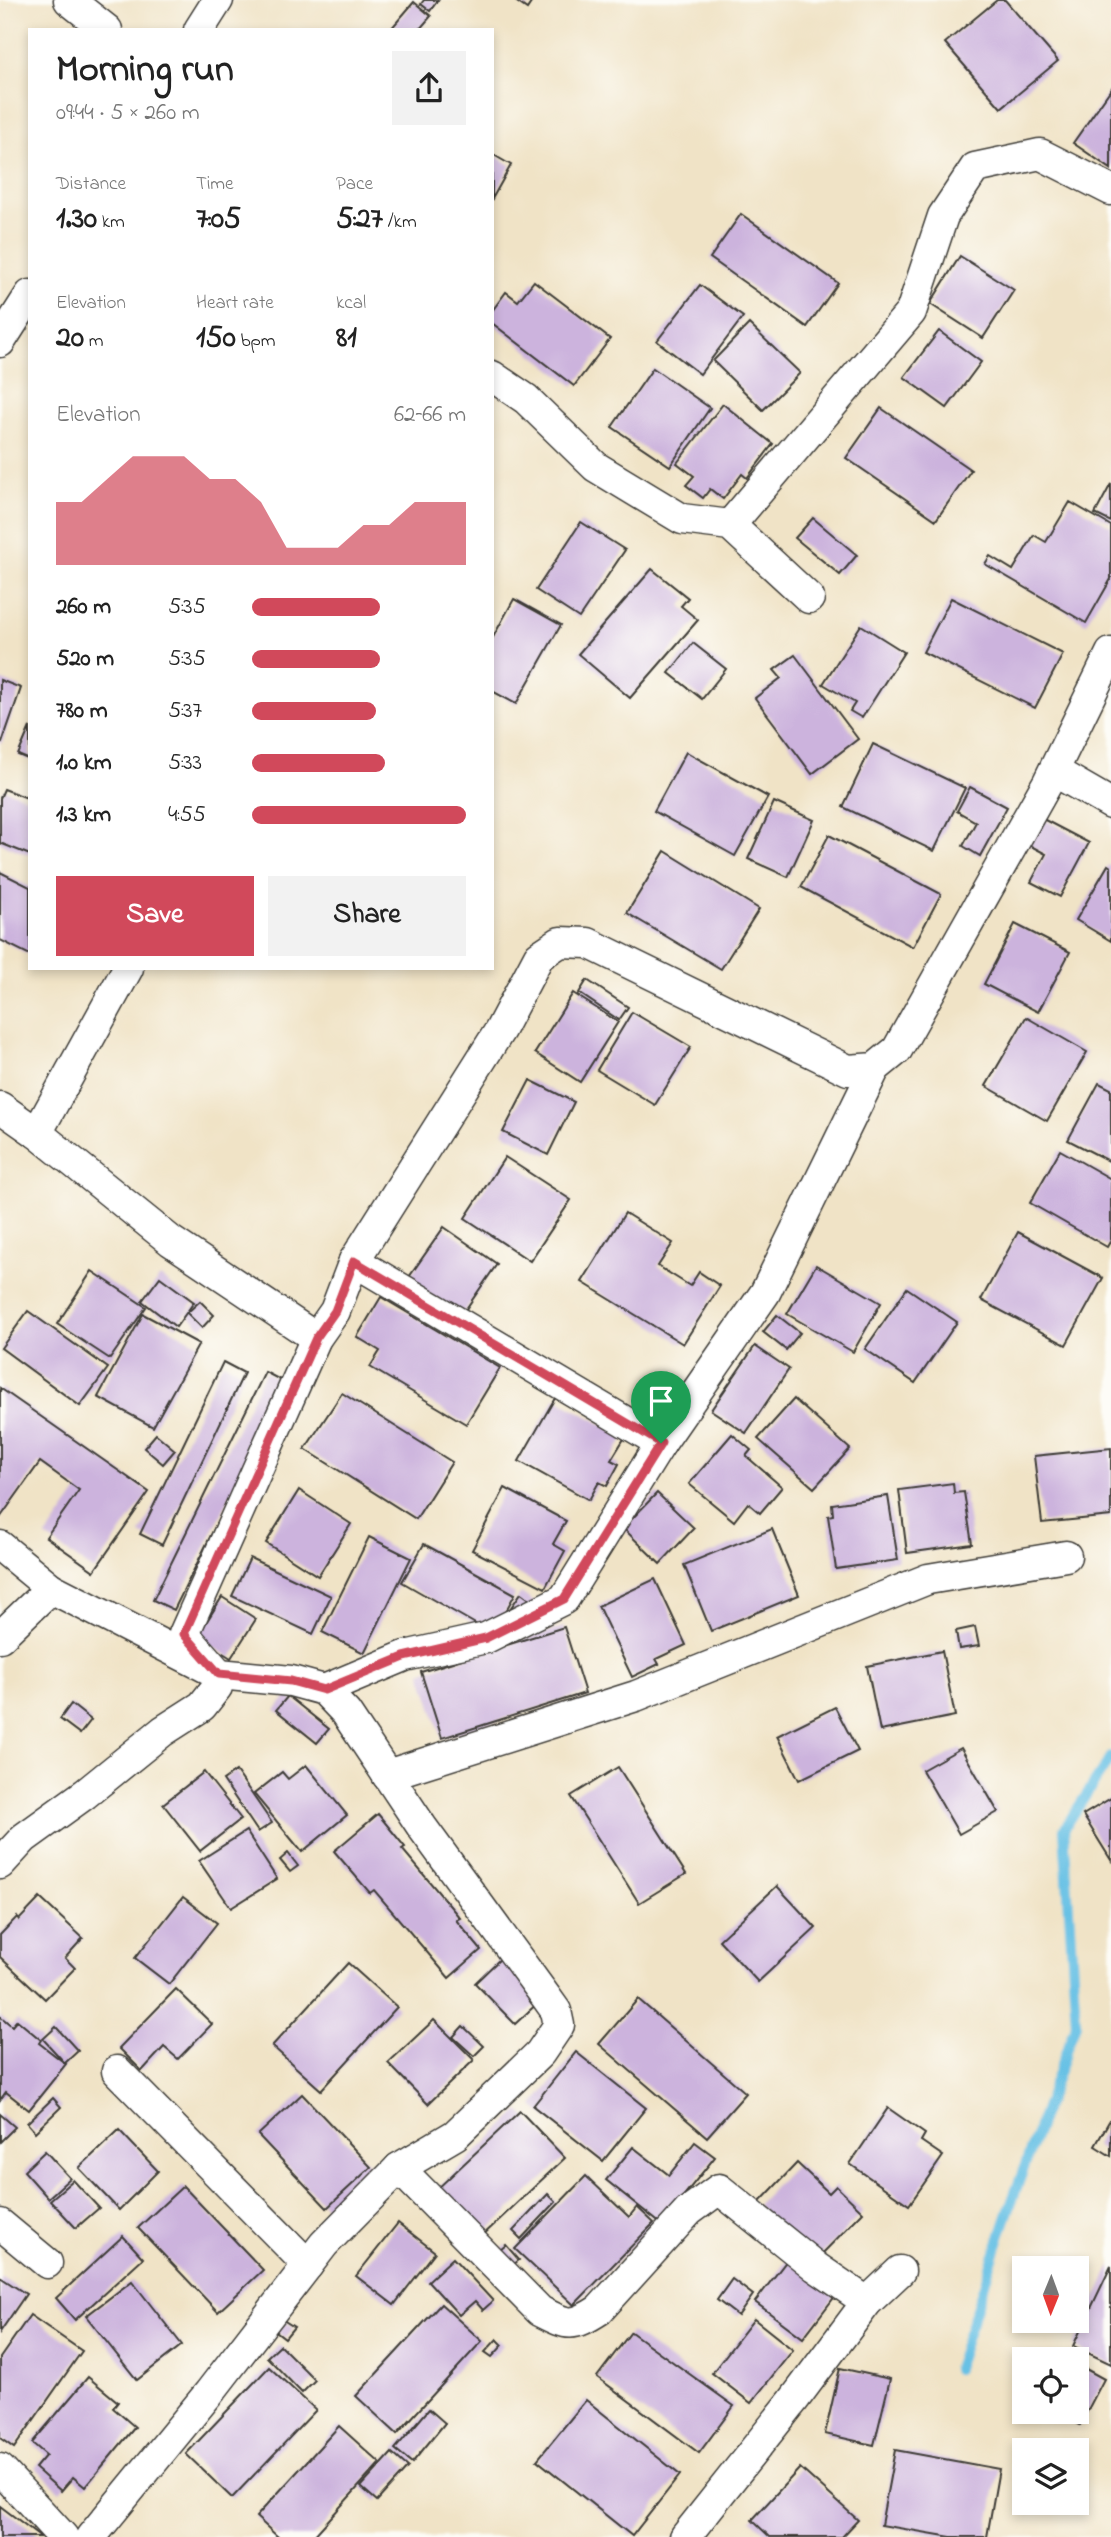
<!DOCTYPE html>
<html lang="en">
<head>
<meta charset="utf-8">
<style>
	body { margin:0; font-family:"Indie Flower",sans-serif; background:#f2f2f2; color:#222; height:100vh; display:flex; flex-direction:column; font-size:26px; white-space:nowrap }
	* { box-sizing:border-box; margin:0 }
	p { font-size:23px; color:#767676 }
	.icon { flex:none; width:38px; height:38px; fill:none; stroke:currentColor; stroke-width:2; stroke-linecap:round; stroke-linejoin:round }
	.map { position:relative; flex:1; overflow:hidden }
	.panel { position:absolute; left:28px; top:28px; width:466px; height:942px; display:flex; flex-direction:column; background:#fff; border-radius:0px; box-shadow:0 4px 10px #0003 }
	.panel>* { flex:none }
	.needle { width:46px; rotate:181deg }
	.controls { position:absolute; left:1012px; top:2256px; display:grid; gap:14px }
	.controls a { display:grid; place-items:center; width:77px; height:77px; border-radius:0px; background:#fff; box-shadow:0 4px 10px #0003; font-size:35px }
	.pin { position:absolute; display:grid; place-items:center; width:60px; height:60px; color:#fff; margin:-72px -30px; border-radius:50% 50% 50% 0; rotate:-45deg; box-shadow:0 0 7px #0007 }
	.pin .icon { rotate:45deg }
	.round { display:grid; place-items:center; flex:none; width:74px; height:74px; border-radius:0px; background:#f2f2f2 }
	.headline { display:flex; align-items:center; justify-content:space-between; height:119px; padding:0 28px }
	h1 { font-size:38px; font-weight:700; line-height:52px }
	.metrics { display:grid; grid-template-columns:repeat(3,1fr); gap:10px; height:119px; padding:7px 28px }
	.metrics div { display:grid; align-content:center }
	.metrics b { font-size:30px; font-weight:700 }
	.metrics small { font-size:19px; font-weight:400 }
	.metrics p { font-size:19px }
	.chart { height:196px; padding:14px 28px }
	.chart p { display:flex; justify-content:space-between }
	.chart svg { width:100%; height:126px; margin-top:7px; fill:#d1495b; opacity:.7 }
	.button { display:flex; gap:14px; margin-top:auto; padding:14px 28px }
	.button a { flex:1; height:80px; border-radius:0px; background:#d1495b; color:#fff; font-size:28px; font-weight:700; line-height:80px; text-align:center }
	.button a+a { background:#f2f2f2; color:#222 }
	ul { padding:0 28px; list-style:none; font-size:23px }
	li { display:grid; grid-template-columns:112px 84px 1fr; align-items:center; height:52px }
	li i { height:18px; border-radius:9px; background:#d1495b }
	.map>svg:first-child { display:block }
	.lines { fill:none; stroke-linecap:round; stroke-linejoin:round }
	.stream { stroke:#67c1e5; stroke-width:10 }
	.building { fill:#ccb3dd }
	.minor-casing { stroke:#3c3a36; stroke-width:33 }
	.minor { stroke:#fff; stroke-width:30 }
	.route-casing { stroke:#fff; stroke-width:14 }
	.route { stroke:#d1495b; stroke-width:9 }
</style>
</head>
<body>
<div class="map">
<svg width="1111" height="2537" viewBox="0 0 1111 2537">
	<rect width="100%" height="100%" fill="#fdfcf7"/>
	<filter id="ink" filterUnits="userSpaceOnUse"><feTurbulence type="fractalNoise" baseFrequency=".0143" numOctaves="2"/><feDisplacementMap in="SourceGraphic" scale="14" xChannelSelector="R" yChannelSelector="G"/><feConvolveMatrix kernelMatrix="1 2 1 2 8 2 1 2 1" color-interpolation-filters="sRGB"/></filter>
	<filter id="wash" filterUnits="userSpaceOnUse"><feTurbulence type="fractalNoise" baseFrequency=".00686" numOctaves="4" result="noise"/><feDisplacementMap in="SourceGraphic" scale="28" xChannelSelector="R" yChannelSelector="G"/><feGaussianBlur stdDeviation="1.57" result="paint"/><feColorMatrix in="noise" values="0 0 0 0 0 0 0 0 0 0 0 0 0 0 0 0 0 1.4 0 .05"/><feComposite in="paint" operator="in"/></filter>
	<g filter="url(#wash)">
		<rect width="100%" height="100%" fill="#f0e3c6"/>
		<g class="lines">
			<polyline class="stream" points="956,2369 1011,2204 1076,2023 1064,1829 1111,1757"/>
		</g>
		<g id="blocks">
			<g class="building">
				<polygon points="424,0 438,0 430,11 421,4"/>
				<polygon points="514,0 533,0 527,9"/>
				<polygon points="997,0 1005,0 1058,61 1001,108 945,43"/>
				<polygon points="414,2 431,16 419,30 390,30"/>
				<polygon points="1111,89 1111,169 1073,143"/>
				<polygon points="492,154 511,165 492,199"/>
				<polygon points="741,214 838,283 807,327 710,258"/>
				<polygon points="960,256 1014,290 983,338 930,304"/>
				<polygon points="534,281 610,339 574,386 492,323 492,311 506,292 518,301"/>
				<polygon points="700,285 743,317 700,374 657,341"/>
				<polygon points="749,324 800,373 763,410 713,361"/>
				<polygon points="939,331 981,362 947,408 904,377"/>
				<polygon points="653,368 710,408 670,466 612,427"/>
				<polygon points="723,404 773,444 747,478 742,474 723,499 710,489 703,498 686,485 694,476 677,463"/>
				<polygon points="881,408 971,470 936,520 846,458"/>
				<polygon points="1111,484 1111,522 1095,514"/>
				<polygon points="1070,502 1111,526 1111,579 1086,623 985,564 990,556 1013,570 1034,535 1046,542"/>
				<polygon points="813,518 857,555 840,575 795,538"/>
				<polygon points="581,522 625,550 579,618 536,590"/>
				<polygon points="652,569 688,598 681,606 698,620 630,698 578,654"/>
				<polygon points="951,598 1063,654 1035,708 923,652"/>
				<polygon points="514,599 561,625 516,704 492,691 492,639"/>
				<polygon points="861,625 904,652 862,718 850,711 855,703 823,684"/>
				<polygon points="693,643 726,669 702,699 669,673"/>
				<polygon points="795,655 858,739 812,774 755,698 781,678 774,670"/>
				<polygon points="0,680 21,688 2,743 0,742"/>
				<polygon points="30,727 30,760 18,755"/>
				<polygon points="873,744 965,788 934,851 843,807"/>
				<polygon points="686,752 768,797 735,856 654,811"/>
				<polygon points="970,787 1007,807 980,856 963,846 976,822 957,811"/>
				<polygon points="4,789 30,799 30,855 0,843 0,798"/>
				<polygon points="774,802 814,820 788,877 748,859"/>
				<polygon points="1041,818 1089,843 1060,897 1031,882 1046,854 1027,844"/>
				<polygon points="829,835 941,894 913,947 801,887"/>
				<polygon points="665,851 759,909 721,969 627,913"/>
				<polygon points="1108,865 1111,867 1111,941 1076,920"/>
				<polygon points="0,872 30,887 30,955 0,940"/>
				<polygon points="1015,924 1070,952 1038,1012 984,984"/>
				<polygon points="587,980 628,1007 619,1020 579,993"/>
				<polygon points="573,993 618,1022 580,1082 535,1053"/>
				<polygon points="632,1012 691,1047 655,1105 597,1070"/>
				<polygon points="1026,1017 1087,1052 1047,1121 986,1086"/>
				<polygon points="530,1080 574,1102 548,1155 503,1132"/>
				<polygon points="1099,1083 1111,1089 1111,1162 1068,1140"/>
				<polygon points="1060,1150 1111,1179 1111,1240 1107,1247 1030,1203"/>
				<polygon points="505,1157 571,1200 530,1261 465,1218"/>
				<polygon points="625,1213 673,1243 658,1266 690,1286 699,1272 720,1286 683,1344 582,1282"/>
				<polygon points="444,1227 497,1264 461,1316 407,1280"/>
				<polygon points="1018,1232 1103,1278 1066,1345 981,1300"/>
				<polygon points="816,1265 881,1303 853,1352 787,1314"/>
				<polygon points="92,1271 146,1307 110,1359 57,1324"/>
				<polygon points="160,1277 194,1302 176,1327 142,1301"/>
				<polygon points="907,1288 957,1322 915,1383 865,1349"/>
				<polygon points="381,1297 500,1368 466,1424 370,1367 380,1351 357,1337"/>
				<polygon points="200,1301 214,1315 202,1328 187,1313"/>
				<polygon points="28,1311 108,1368 80,1406 1,1348"/>
				<polygon points="143,1314 199,1344 153,1427 98,1397"/>
				<polygon points="777,1315 800,1333 786,1350 763,1332"/>
				<polygon points="755,1346 789,1369 746,1433 711,1410"/>
				<polygon points="223,1362 244,1373 162,1545 140,1534"/>
				<polygon points="265,1372 286,1383 174,1610 153,1600"/>
				<polygon points="0,1388 149,1492 94,1571 46,1537 79,1490 40,1462 0,1518"/>
				<polygon points="342,1393 452,1462 416,1519 305,1449"/>
				<polygon points="555,1398 625,1437 611,1460 619,1464 607,1486 599,1482 589,1500 519,1461"/>
				<polygon points="794,1399 850,1449 814,1488 758,1439"/>
				<polygon points="156,1434 175,1450 163,1464 144,1448"/>
				<polygon points="732,1434 751,1450 746,1456 782,1487 760,1513 748,1503 734,1521 689,1484"/>
				<polygon points="1111,1448 1111,1516 1042,1523 1034,1456"/>
				<polygon points="953,1483 954,1493 964,1492 972,1544 907,1553 899,1490"/>
				<polygon points="505,1488 566,1521 553,1544 565,1551 545,1588 472,1550"/>
				<polygon points="299,1490 351,1524 318,1576 266,1543"/>
				<polygon points="657,1493 694,1528 660,1564 623,1528"/>
				<polygon points="888,1496 898,1560 836,1569 828,1516 833,1515 832,1504"/>
				<polygon points="772,1529 799,1595 711,1631 684,1565"/>
				<polygon points="369,1537 411,1558 364,1653 322,1632"/>
				<polygon points="424,1544 515,1594 493,1634 402,1582"/>
				<polygon points="250,1558 331,1596 313,1634 232,1596"/>
				<polygon points="655,1579 686,1645 656,1659 659,1664 632,1677 598,1606"/>
				<polygon points="521,1593 535,1603 526,1618 510,1609"/>
				<polygon points="222,1597 256,1619 231,1658 197,1637"/>
				<polygon points="564,1627 585,1693 442,1738 421,1672"/>
				<polygon points="975,1627 979,1646 959,1649 956,1631"/>
				<polygon points="942,1651 955,1716 880,1731 867,1666"/>
				<polygon points="288,1696 329,1729 317,1743 276,1710"/>
				<polygon points="71,1704 91,1720 80,1734 60,1719"/>
				<polygon points="835,1707 858,1751 799,1780 777,1736"/>
				<polygon points="961,1748 998,1812 959,1834 922,1770"/>
				<polygon points="306,1765 347,1815 302,1852 254,1794 282,1772 288,1779"/>
				<polygon points="618,1767 686,1874 639,1903 571,1796"/>
				<polygon points="236,1771 272,1823 258,1832 223,1780"/>
				<polygon points="204,1772 241,1819 200,1851 163,1804"/>
				<polygon points="1111,1798 1111,1860 1083,1815"/>
				<polygon points="378,1814 405,1847 402,1849 460,1918 456,1920 481,1950 449,1978 374,1890 370,1893 334,1851"/>
				<polygon points="246,1831 277,1879 231,1908 199,1861"/>
				<polygon points="288,1853 298,1866 290,1872 280,1860"/>
				<polygon points="777,1886 816,1928 758,1982 719,1940"/>
				<polygon points="183,1897 217,1923 169,1984 135,1958"/>
				<polygon points="40,1898 83,1938 65,1958 75,1968 45,1999 0,1957 0,1935 17,1917 19,1920"/>
				<polygon points="501,1958 541,2000 515,2024 475,1983"/>
				<polygon points="348,1963 397,2007 321,2090 272,2046"/>
				<polygon points="176,1989 212,2024 178,2059 164,2047 142,2071 119,2048"/>
				<polygon points="638,1999 746,2093 707,2137 599,2044"/>
				<polygon points="0,2016 12,2026 17,2020 41,2040 39,2043 66,2064 29,2110 6,2092 0,2100"/>
				<polygon points="434,2020 474,2060 428,2104 388,2063"/>
				<polygon points="463,2026 484,2046 474,2056 453,2037"/>
				<polygon points="56,2027 78,2051 65,2063 43,2039"/>
				<polygon points="576,2052 646,2108 603,2161 533,2106"/>
				<polygon points="302,2094 371,2167 327,2208 258,2135"/>
				<polygon points="53,2098 61,2107 35,2132 27,2123"/>
				<polygon points="888,2108 925,2134 921,2141 943,2156 909,2205 850,2164"/>
				<polygon points="520,2111 565,2158 480,2238 435,2191"/>
				<polygon points="0,2114 15,2127 0,2142"/>
				<polygon points="1111,2118 1111,2156 1095,2146"/>
				<polygon points="119,2130 158,2171 119,2210 79,2168"/>
				<polygon points="695,2142 715,2157 661,2224 606,2180 633,2147 669,2175"/>
				<polygon points="45,2151 70,2178 48,2198 24,2171"/>
				<polygon points="797,2163 829,2193 836,2186 863,2212 815,2261 757,2205"/>
				<polygon points="586,2176 629,2217 637,2207 654,2223 574,2305 515,2249"/>
				<polygon points="73,2180 99,2208 76,2228 50,2200"/>
				<polygon points="183,2186 263,2270 218,2312 138,2228"/>
				<polygon points="548,2194 556,2202 521,2239 513,2231"/>
				<polygon points="398,2223 435,2252 394,2305 356,2276"/>
				<polygon points="123,2236 143,2258 75,2320 56,2298"/>
				<polygon points="506,2245 519,2260 506,2271 493,2256"/>
				<polygon points="791,2255 839,2291 803,2338 755,2302"/>
				<polygon points="453,2258 493,2301 483,2310 475,2301 459,2315 428,2281"/>
				<polygon points="1111,2266 1111,2364 1073,2346"/>
				<polygon points="0,2277 26,2294 0,2332"/>
				<polygon points="732,2279 753,2295 738,2316 717,2300"/>
				<polygon points="132,2281 182,2345 137,2380 86,2316"/>
				<polygon points="441,2304 482,2341 397,2434 356,2396"/>
				<polygon points="30,2315 82,2351 14,2448 0,2438 0,2358"/>
				<polygon points="280,2318 294,2327 285,2338 272,2328"/>
				<polygon points="754,2319 793,2350 751,2403 712,2373"/>
				<polygon points="631,2332 734,2406 699,2453 597,2377"/>
				<polygon points="497,2339 503,2345 492,2357 485,2352"/>
				<polygon points="280,2345 315,2380 302,2393 267,2357"/>
				<polygon points="269,2367 316,2410 232,2498 186,2454"/>
				<polygon points="840,2368 890,2379 874,2445 825,2434"/>
				<polygon points="1084,2368 1104,2379 1080,2425 1059,2414 1061,2412 1076,2412 1076,2382"/>
				<polygon points="88,2377 118,2402 113,2408 135,2427 85,2487 73,2477 61,2491 35,2468 46,2455 32,2443"/>
				<polygon points="586,2400 680,2475 632,2536 537,2460"/>
				<polygon points="429,2409 445,2423 412,2463 395,2449"/>
				<polygon points="339,2426 380,2463 313,2537 278,2537 256,2517"/>
				<polygon points="895,2450 999,2469 987,2537 951,2537 881,2525"/>
				<polygon points="392,2453 408,2467 377,2501 361,2487"/>
				<polygon points="800,2468 858,2520 842,2537 770,2537 752,2520"/>
				<polygon points="0,2506 41,2537 0,2537"/>
			</g>
		</g>
	</g>
	<g filter="url(#ink)">
		<use href="#blocks" fill-opacity="0" stroke="#3c3a36" stroke-width="2"/>
		<g class="lines">
			<g class="minor-casing">
				<g id="minor">
					<polyline points="69,0 107,30"/>
					<polyline points="199,30 218,0"/>
					<polyline points="0,342 30,295"/>
					<polyline points="492,376 526,399 596,467 682,519 730,525 809,598"/>
					<polyline points="730,525 911,312 943,216 975,168 1040,154 1111,190"/>
					<polyline points="1054,771 1111,804"/>
					<polyline points="0,1107 37,1133 171,1241 316,1338"/>
					<polyline points="37,1133 128,968"/>
					<polyline points="354,1261 661,1443"/>
					<polyline points="0,1546 51,1588"/>
					<polyline points="0,1637 51,1588 219,1674 291,1681 324,1690 346,1713 422,1827 546,1997 556,2011 559,2025 540,2053 455,2135 399,2168 324,2244 209,2393 91,2537"/>
					<polyline points="219,1674 184,1634 316,1338 335,1311 354,1261 500,1030 539,956 560,942 588,943 848,1070 875,1068 897,1050 1048,782 1111,653"/>
					<polyline points="324,1690 405,1656 486,1638 564,1599 661,1443 765,1293 875,1068"/>
					<polyline points="387,1775 636,1696 928,1579 1066,1556"/>
					<polyline points="0,1864 24,1838 85,1794 163,1731 202,1706 217,1687 219,1674"/>
					<polyline points="117,2071 308,2265"/>
					<path d="M399 2168 540 2311C568 2325 571 2328 599 2310L689 2211 719 2189 816 2267 867 2302"/>
					<polyline points="0,2224 47,2263"/>
					<polyline points="0,2469 63,2537"/>
					<polyline points="685,2537 793,2401 867,2302 900,2271"/>
				</g>
			</g>
			<use href="#minor" class="minor"/>
		</g>
	</g>
	<g class="lines" filter="url(#ink)">
		<g class="route-casing">
			<polygon id="route" points="354,1261 661,1443 564,1599 486,1638 404,1657 324,1690 291,1681 219,1674 184,1634 316,1338 335,1311"/>
		</g>
		<use href="#route" class="route"/>
	</g>
</svg>
<div class="controls">
<a><svg class="needle" viewBox="-14 -14 28 28"><path d="M0-13l5 13h-10z" fill="#e53935"/><path d="M0 13l5-13h-10z" fill="#767676"/></svg></a>
<a><svg class="icon" aria-label="locate" viewBox="0 0 24 24"><circle cx="12" cy="12" r="6"/><path d="M12 2v4M12 18v4M2 12h4M18 12h4"/></svg></a>
<a><svg class="icon" aria-label="layers" viewBox="0 0 24 24"><path d="M12 4l9 5-9 5-9-5zM3 14l9 5 9-5"/></svg></a>
</div>
<div class="pin" style="left:661px;top:1443px;background:#1e9e55"><svg class="icon" aria-label="arrive" viewBox="0 0 24 24"><path d="M6 21V4h12l-3 4 3 4H6"/></svg></div>
<section class="panel">
<div class="headline"><div><h1>Morning run</h1><p>09:44 · 5 × 260 m</p></div><a class="round"><svg class="icon" aria-label="share" viewBox="0 0 24 24"><path d="M12 15V3M7 8l5-5 5 5M5 13v7h14v-7"/></svg></a></div>
<div class="metrics">
<div><p>Distance</p><b>1.30<small> km</small></b></div>
<div><p>Time</p><b>7:05</b></div>
<div><p>Pace</p><b>5:27<small> /km</small></b></div>
</div>
<div class="metrics">
<div><p>Elevation</p><b>20<small> m</small></b></div>
<div><p>Heart rate</p><b>150<small> bpm</small></b></div>
<div><p>kcal</p><b>81</b></div>
</div>
<div class="chart"><p><span>Elevation</span>62–66 m</p>
<svg viewBox="0 0 160 44" preserveAspectRatio="none"><path d="M0 44V22L10 22L20 14L30 6L40 6L50 6L60 14L70 14L80 22L90 38L100 38L110 38L120 30L130 30L140 22L150 22L160 22V44z"/></svg>
</div>
<ul>
<li><b>260 m</b>5:35<i style="width:60%"></i></li>
<li><b>520 m</b>5:35<i style="width:60%"></i></li>
<li><b>780 m</b>5:37<i style="width:58%"></i></li>
<li><b>1.0 km</b>5:33<i style="width:62%"></i></li>
<li><b>1.3 km</b>4:55<i style="width:100%"></i></li>
</ul>
<div class="button"><a>Save</a><a>Share</a></div>
</section>
</div>
</body>
</html>
